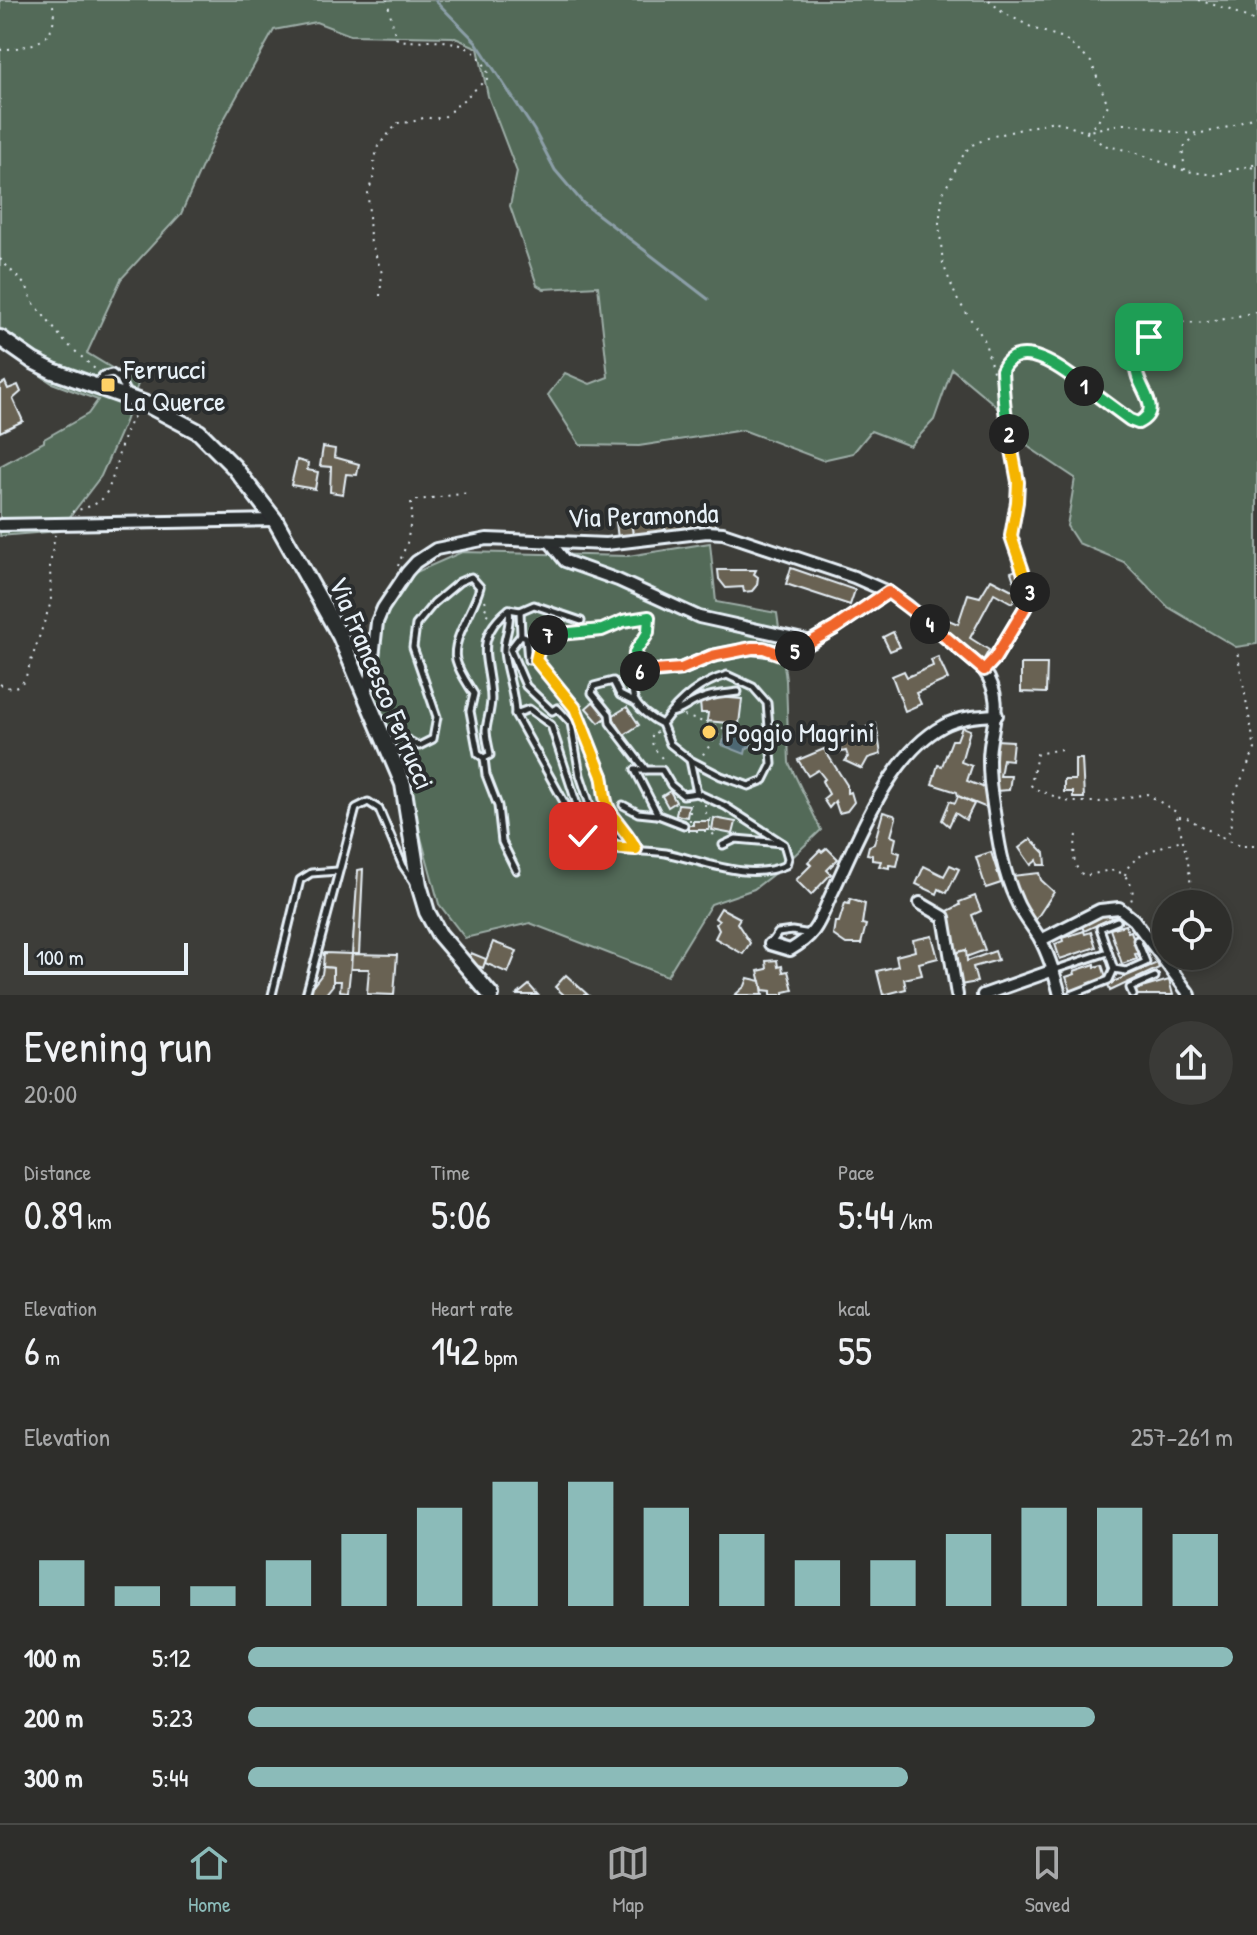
<!DOCTYPE html>
<html lang="en">
<head>
<meta charset="utf-8">
<style>
	body { margin:0; font-family:"Patrick Hand",sans-serif; background:#3a3a37; color:#f1f3f6; height:100vh; display:flex; flex-direction:column; font-size:30px; white-space:nowrap }
	* { box-sizing:border-box; margin:0 }
	p { font-size:26px; color:#a7a8a9 }
	.icon { flex:none; width:44px; height:44px; fill:none; stroke:currentColor; stroke-width:2; stroke-linecap:round; stroke-linejoin:round }
	.map { position:relative; height:995px; overflow:hidden }
	.details { display:flex; flex-direction:column; background:#2e2e2b; flex:1 }
	.details>* { flex:none }
	.controls { position:absolute; left:1152px; top:890px; display:grid; gap:16px }
	.controls a { display:grid; place-items:center; width:80px; height:80px; border-radius:50%; background:#2e2e2b; box-shadow:0 4px 12px #0003,0 0 0 2px #494a47; font-size:40px }
	.scale { position:absolute; left:24px; bottom:20px; width:164px; box-sizing:border-box; padding-left:8px; border:4px solid #e8f1f8; border-top:0; font-size:22px; line-height:28px; white-space:nowrap; color:#e8f1f8; -webkit-text-stroke:6px #2a2d2e; paint-order:stroke }
	.pin { position:absolute; display:grid; place-items:center; width:68px; height:68px; color:#fff; margin:-34px; border-radius:16px; box-shadow:0 4px 12px #0006 }
	.km { position:absolute; width:40px; height:40px; margin:-20px; border-radius:50%; background:#222; color:#fff; font-size:22px; line-height:40px; text-align:center }
	.round { display:grid; place-items:center; flex:none; width:84px; height:84px; border-radius:42px; background:#3a3a37 }
	.summary { display:flex; align-items:center; justify-content:space-between; height:136px; padding:0 24px }
	h1 { font-size:44px; font-weight:600; line-height:60px }
	.metrics { display:grid; grid-template-columns:repeat(3,1fr); gap:12px; height:136px; padding:8px 24px }
	.metrics div { display:grid; align-content:center }
	.metrics b { font-size:40px; font-weight:600 }
	.metrics small { font-size:22px; font-weight:400 }
	.metrics p { font-size:22px }
	.chart { height:224px; padding:16px 24px }
	.chart p { display:flex; justify-content:space-between }
	.chart svg { width:100%; height:144px; margin-top:8px; stroke:#8bbbb9; stroke-width:6 }
	ul { padding:0 24px; list-style:none; font-size:26px }
	li { display:grid; grid-template-columns:128px 96px 1fr; align-items:center; height:60px }
	li i { height:20px; border-radius:10px; background:#8bbbb9 }
	.dock { display:flex; justify-content:space-around; align-items:center; height:112px; border-top:2px solid #494a47; background:#2e2e2b; font-size:22px; color:#a7a8a9 }
	.dock a { display:grid; justify-items:center; gap:4px }
	.dock .on { color:#8bbbb9 }
	.map>svg:first-child { display:block }
	.green { fill:#536b59; stroke:#9eaea8; stroke-width:2 }
	.water { fill:#4e6873; stroke:#8c9fa8; stroke-width:2 }
	.lines { fill:none; stroke-linecap:round; stroke-linejoin:round }
	.stream { stroke:#8c9fa8; stroke-width:3 }
	.building { fill:#696252; stroke:#e8f1f8; stroke-width:2 }
	.lane-casing { stroke:#e8f1f8; stroke-width:11 }
	.street-casing { stroke:#e8f1f8; stroke-width:16 }
	.secondary-casing { stroke:#e8f1f8; stroke-width:20 }
	.path { stroke:#e8f1f8; stroke-width:2; stroke-dasharray:2 6; stroke-linecap:butt }
	.lane { stroke:#2a2d2e; stroke-width:5 }
	.street { stroke:#2a2d2e; stroke-width:10 }
	.secondary { stroke:#2a2d2e; stroke-width:14 }
	.split-1-casing { stroke:#fff; stroke-width:16 }
	.split-2-casing { stroke:#fff; stroke-width:16 }
	.split-3-casing { stroke:#fff; stroke-width:16 }
	.split-4-casing { stroke:#fff; stroke-width:16 }
	.split-5-casing { stroke:#fff; stroke-width:16 }
	.split-6-casing { stroke:#fff; stroke-width:16 }
	.split-7-casing { stroke:#fff; stroke-width:16 }
	.split-8-casing { stroke:#fff; stroke-width:16 }
	.split-9-casing { stroke:#fff; stroke-width:16 }
	.split-1 { stroke:#22a559; stroke-width:10 }
	.split-2 { stroke:#22a559; stroke-width:10 }
	.split-3 { stroke:#f5b400; stroke-width:10 }
	.split-4 { stroke:#f0652b; stroke-width:10 }
	.split-5 { stroke:#f0652b; stroke-width:10 }
	.split-6 { stroke:#f0652b; stroke-width:10 }
	.split-7 { stroke:#22a559; stroke-width:10 }
	.split-8 { stroke:#f5b400; stroke-width:10 }
	.split-9 { stroke:#f5b400; stroke-width:10 }
	.poi-dot { fill:#ffd166; stroke:#2a2d2e; stroke-width:3 }
	.labels { text-anchor:middle; stroke-width:8; stroke-linejoin:round; paint-order:stroke }
	.poi-label { font-size:28px; fill:#e8f1f8; stroke:#2a2d2e; text-anchor:start }
	.street-label { font-size:28px; fill:#e8f1f8; stroke:#2a2d2e }
</style>
</head>
<body>
<div class="map">
<svg width="1257" height="995" viewBox="0 0 1257 995">
	<rect width="100%" height="100%" fill="#3d3d39"/>
	<filter id="ink" filterUnits="userSpaceOnUse"><feTurbulence type="fractalNoise" baseFrequency=".0125" numOctaves="2"/><feDisplacementMap in="SourceGraphic" scale="16" xChannelSelector="R" yChannelSelector="G"/><feConvolveMatrix kernelMatrix="1 2 1 2 8 2 1 2 1" color-interpolation-filters="sRGB"/></filter>
	<g filter="url(#ink)">
		<g class="green">
			<polygon points="0,0 1257,0 1257,644 1236,647 1168,607 1124,562 1078,543 1067,526 1075,478 1030,448 994,404 952,369 934,420 910,446 871,431 853,453 822,460 743,430 639,446 580,445 548,395 565,373 590,384 608,377 598,286 544,289 537,285 510,206 517,172 488,96 478,48 453,37 350,35 316,22 274,30 218,130 181,214 121,279 87,353 138,384 125,422 101,476 59,531 0,536 0,466 44,442 44,439 88,414 98,400 52,383 0,348"/>
			<polygon points="710,543 716,602 777,613 786,680 789,763 821,830 780,869 754,889 711,904 667,976 530,923 465,938 439,904 407,786 373,689 382,621 414,573 462,552 628,556"/>
		</g>
		<polygon class="water" points="728,728 739,728 742,733 752,736 751,746 746,749 745,754 722,745"/>
		<g class="lines">
			<polyline class="stream" points="435,0 476,42 534,130 555,170 583,203 708,299"/>
		</g>
		<g class="building">
			<polygon points="5,382 8,389 18,385 21,392 13,399 23,421 0,432 0,385"/>
			<polygon points="323,447 335,449 334,457 359,464 357,475 346,474 343,494 330,492 331,467 320,466"/>
			<polygon points="297,460 308,463 307,470 318,472 315,489 291,485"/>
			<polygon points="714,509 716,526 701,528 698,511"/>
			<polygon points="698,511 701,528 665,533 663,515"/>
			<polygon points="663,515 665,533 633,537 631,519"/>
			<polygon points="631,519 633,537 618,539 616,522"/>
			<polygon points="791,568 855,590 850,605 786,584"/>
			<polygon points="1019,569 1023,581 1015,584 1011,572"/>
			<polygon points="718,570 756,570 754,574 758,577 757,585 752,591 744,592 743,587 726,588 719,579"/>
			<polygon points="991,579 1018,593 1012,603 994,593 970,638 989,650 982,663 935,626 939,616 958,624 968,594 980,597"/>
			<polygon points="893,632 900,647 890,651 883,637"/>
			<polygon points="938,657 948,679 916,693 921,704 905,711 892,676 904,671 907,677 933,666 931,660"/>
			<polygon points="1021,664 1047,664 1046,693 1021,692"/>
			<polygon points="717,697 742,699 739,724 707,721 708,713 701,713 700,702"/>
			<polygon points="594,701 607,717 599,723 586,708"/>
			<polygon points="627,707 639,725 624,735 612,716"/>
			<polygon points="876,724 881,754 868,758 862,769 845,761 848,757 846,751 841,752 837,733 854,729 856,736 863,734 866,727"/>
			<polygon points="962,727 970,730 961,762 972,766 967,781 985,788 987,808 958,796 957,792 932,784 938,765 942,766 952,740 957,740"/>
			<polygon points="995,740 1013,741 1011,760 1003,759 1000,776 1011,776 1009,790 995,791 991,765"/>
			<polygon points="824,749 847,785 847,793 851,792 854,802 847,811 839,813 835,801 829,808 823,799 829,794 822,781 825,779 818,770 808,776 798,760"/>
			<polygon points="1075,759 1082,759 1084,798 1073,798 1073,792 1064,792 1064,780 1075,780"/>
			<polygon points="670,791 676,802 668,807 662,796"/>
			<polygon points="958,796 974,804 966,820 955,813 949,826 942,820 950,801 955,803"/>
			<polygon points="678,804 689,805 687,817 676,815"/>
			<polygon points="883,812 894,815 896,818 891,836 896,838 893,851 900,853 897,866 889,865 889,868 879,866 881,861 872,860 872,855 867,854 869,846 874,844"/>
			<polygon points="714,818 736,822 733,834 712,830"/>
			<polygon points="693,821 709,821 709,830 688,830 688,825 693,825"/>
			<polygon points="1031,839 1045,853 1046,865 1038,865 1037,860 1031,865 1019,848"/>
			<polygon points="827,848 838,859 827,870 831,874 811,895 796,880 811,865 808,862 820,850 822,852"/>
			<polygon points="991,852 1001,883 986,888 976,857"/>
			<polygon points="950,865 959,869 947,893 939,889 937,894 916,884 924,866 944,876"/>
			<polygon points="363,869 359,954 352,954 358,870"/>
			<polygon points="1039,873 1041,880 1054,892 1035,921 1018,895 1011,876"/>
			<polygon points="975,896 981,911 972,915 985,950 966,957 966,950 954,953 951,922 946,912 960,905 959,902"/>
			<polygon points="850,899 865,904 862,924 866,925 861,944 846,944 833,935 835,922 839,922 845,903 849,904"/>
			<polygon points="721,908 740,918 737,923 750,943 743,954 715,938 719,930 716,924 719,921 715,918"/>
			<polygon points="1109,911 1125,913 1161,957 1156,960 1131,926 1120,917 1112,918 1084,931 1081,924"/>
			<polygon points="1125,925 1128,932 1131,931 1138,953 1135,954 1137,959 1122,964 1110,929"/>
			<polygon points="1084,931 1085,934 1091,932 1096,947 1060,959 1055,944 1063,941 1062,938"/>
			<polygon points="932,936 938,958 919,963 922,975 904,979 906,989 883,995 877,971 898,966 896,956 915,951 913,940"/>
			<polygon points="493,942 517,951 508,973 485,963"/>
			<polygon points="966,950 967,961 995,951 998,960 973,967 977,982 960,985 954,953"/>
			<polygon points="324,953 352,954 348,992 340,991 341,981 333,981 333,968 323,967"/>
			<polygon points="471,953 486,959 483,968 468,962"/>
			<polygon points="352,954 397,955 394,995 367,994 369,969 351,969"/>
			<polygon points="777,960 778,967 782,966 783,972 788,971 793,990 784,992 784,995 771,995 771,991 763,990 758,971 767,969 766,961"/>
			<polygon points="1157,963 1159,968 1110,991 1108,984"/>
			<polygon points="1095,964 1095,967 1102,965 1107,980 1071,991 1066,977 1075,974 1074,971"/>
			<polygon points="323,967 333,968 333,985 325,995 314,995 310,990 322,974"/>
			<polygon points="566,975 588,995 564,995 555,987"/>
			<polygon points="748,978 761,981 763,995 735,995 745,986"/>
			<polygon points="1169,980 1173,995 1136,995 1135,990"/>
			<polygon points="529,985 538,995 517,995"/>
		</g>
		<g class="lines">
			<g class="lane-casing">
				<g id="lane">
					<polyline points="97,382 103,375 112,373 120,379 127,394"/>
					<polyline points="509,609 520,611 521,635 526,637 528,660 536,660 575,708 603,778 604,797 610,810 630,838 636,849"/>
					<polyline points="520,611 534,605 581,621"/>
					<polyline points="521,635 510,649 526,686 552,711 557,708 571,723 580,775 591,808 598,820 635,849"/>
					<polyline points="536,660 540,643 549,634 602,630 623,621 649,617"/>
					<polyline points="635,662 643,675"/>
					<path d="M649 673C615 689 641 714 662 724L670 744 690 760 721 776 749 786 764 780 772 764 767 703 753 687 727 675C699 683 679 700 662 724"/>
					<polyline points="634,702 620,695 613,681 594,686 592,693 609,714 610,723 646,770 662,770 671,785 683,795 697,793"/>
					<path d="M671 713C681 711 687 705 696 701 709 694 724 694 738 692"/>
					<polyline points="515,714 529,709 551,725 581,817 583,831"/>
					<path d="M400 736 419 746 433 739 437 717 413 647 416 625 434 603 459 582 471 577 480 587C474 611 451 639 456 660 459 672 468 684 474 694L470 711 478 754 484 758"/>
					<polyline points="645,770 635,770 658,815 684,825"/>
					<polyline points="623,805 638,813 657,815"/>
					<polyline points="723,845 736,839 782,843"/>
					<path d="M516 870 502 842 498 806 486 775 484 758 490 755C489 747 486 738 486 730 487 720 491 710 491 699 490 660 471 640 509 609 512 625 503 638 504 652 506 673 515 692 515 714L583 836C604 855 639 848 666 853 704 861 748 882 786 865L788 858 784 844 725 806 697 793 690 760"/>
					<polyline points="1117,921 1100,928 1114,969 1126,971 1146,962 1137,940"/>
					<polyline points="771,943 778,933 792,931 811,934"/>
					<polyline points="1054,970 1108,952"/>
					<polyline points="272,995 300,880 311,873 338,871"/>
					<polyline points="306,995 356,808 368,802 379,809 403,866 414,882"/>
					<polyline points="1071,995 1109,980 1114,969"/>
					<polyline points="1133,995 1130,988 1155,977"/>
				</g>
			</g>
			<g class="street-casing">
				<g id="street">
					<polyline points="0,525 275,520"/>
					<polyline points="550,542 565,561 618,580 699,617 812,642"/>
					<polyline points="984,670 995,658 1031,598"/>
					<polyline points="650,672 681,669 712,656 752,648 790,653 835,628 888,592"/>
					<path d="M365 694 371 676 377 622 383 608 407 572 416 562 436 549 487 539 606 544 707 532 723 533 854 577 888 592 908 606 984 670C1007 704 989 726 989 760 989 772 990 786 992 798 997 832 1001 868 1016 900 1021 913 1031 925 1039 937 1049 955 1055 975 1060 995"/>
					<polyline points="920,903 944,917 957,995"/>
					<polyline points="1041,940 1100,910 1119,908 1134,920 1190,995"/>
					<path d="M770 944 790 950C818 934 819 921 832 893 858 839 889 755 943 726 959 717 978 716 997 715"/>
					<polyline points="983,995 1054,970"/>
				</g>
			</g>
			<g class="secondary-casing">
				<polyline id="secondary" points="0,338 33,361 53,371 146,404 199,432 234,467 275,520 340,636 403,784 419,885 427,912 439,934 491,995"/>
			</g>
			<g class="path">
				<polyline points="989,0 1002,12 1035,29 1064,38 1091,62 1108,105 1097,123 1086,132 1054,121 990,137 972,145 965,152 943,193 939,223 943,264 957,299 984,339 1004,411 1018,482 1011,536 1029,589"/>
				<polyline points="1198,0 1230,10 1257,22"/>
				<path d="M0 50C34 46 61 43 52 0"/>
				<path d="M1257 115C1232 128 1201 137 1173 132 1156 129 1141 124 1123 124 1111 125 1098 129 1086 132L1103 145 1134 152 1186 171 1214 175 1257 164"/>
				<polyline points="1251,167 1257,170"/>
				<polyline points="1185,170 1182,149 1196,135"/>
				<polyline points="0,259 27,287 32,301 64,341 95,369"/>
				<path d="M380 296 382 273 370 239 368 192 374 176V163L378 146 398 123 412 122 426 117 433 119 444 117 489 77C482 48 456 40 428 40 417 41 407 43 396 38L387 0"/>
				<path d="M1004 409 1006 399 1002 370C1006 362 1010 355 1020 354 1045 351 1109 405 1130 420L1138 423 1149 415C1153 396 1134 384 1136 365 1138 352 1150 335 1155 323 1165 318 1176 321 1187 322 1210 325 1234 316 1257 312"/>
				<path d="M72 512C82 508 94 507 102 499 117 483 117 437 136 414"/>
				<polyline points="398,566 407,543 412,515 411,501 468,493"/>
				<polyline points="485,600 487,605 484,612 491,617"/>
				<path d="M636 655C637 641 648 638 649 626"/>
				<path d="M0 684C9 690 19 688 25 679L51 602 50 566 55 535"/>
				<polyline points="684,716 723,728 701,757"/>
				<path d="M657 733 654 731C647 743 657 751 664 761"/>
				<polyline points="1061,749 1037,754 1031,785 1033,788 1069,802 1099,802 1147,794 1176,812 1188,862 1193,904"/>
				<polyline points="705,804 706,813 710,818 710,831 717,838"/>
				<polyline points="1179,817 1187,818 1228,841 1240,846 1257,846"/>
				<polyline points="690,821 690,804"/>
				<polyline points="688,831 709,831"/>
				<path d="M1077 835C1074 850 1070 867 1085 876L1110 870 1122 873C1131 881 1136 892 1130 903"/>
				<polyline points="1222,838 1230,831 1234,796 1255,749 1237,651"/>
				<path d="M1125 875C1129 854 1163 847 1181 840"/>
			</g>
			<use href="#lane" class="lane"/>
			<use href="#street" class="street"/>
			<use href="#secondary" class="secondary"/>
		</g>
	</g>
	<g class="lines" filter="url(#ink)">
		<g class="split-1-casing">
			<path id="split-1" d="M1084 386 1130 420 1138 423C1166 409 1135 387 1136 366 1137 356 1145 346 1149 337"/>
		</g>
		<g class="split-2-casing">
			<path id="split-2" d="M1009 434C1004 413 1003 392 1002 370 1018 335 1064 370 1084 386"/>
		</g>
		<g class="split-3-casing">
			<polyline id="split-3" points="1009,434 1018,482 1017,502 1011,536 1030,592"/>
		</g>
		<g class="split-4-casing">
			<polyline id="split-4" points="930,624 984,670 995,658 1031,598 1030,592"/>
		</g>
		<g class="split-5-casing">
			<polyline id="split-5" points="795,651 835,628 888,592 930,624"/>
		</g>
		<g class="split-6-casing">
			<polyline id="split-6" points="640,671 643,675 655,671 681,669 712,656 752,648 764,648 780,654 795,651"/>
		</g>
		<g class="split-7-casing">
			<path id="split-7" d="M548 635 602 630 623 621 649 617C649 618 648 630 648 632 641 648 627 649 640 671"/>
		</g>
		<g class="split-8-casing">
			<polyline id="split-8" points="548,635 540,643 536,660 575,708 602,776"/>
		</g>
		<g class="split-9-casing">
			<path id="split-9" d="M583 836 595 846 636 849C629 834 617 824 609 809 603 799 605 787 602 776"/>
		</g>
		<use href="#split-1" class="split-1"/>
		<use href="#split-2" class="split-2"/>
		<use href="#split-3" class="split-3"/>
		<use href="#split-4" class="split-4"/>
		<use href="#split-5" class="split-5"/>
		<use href="#split-6" class="split-6"/>
		<use href="#split-7" class="split-7"/>
		<use href="#split-8" class="split-8"/>
		<use href="#split-9" class="split-9"/>
	</g>
	<g class="poi-dot">
		<rect x="100" y="377" width="16" height="16" rx="4"/>
		<circle cx="709" cy="732" r="8"/>
	</g>
	<g class="labels">
		<g class="poi-label">
			<text x="124" y="379">Ferrucci<tspan x="124" dy="32">La Querce</tspan></text>
			<text x="725" y="742">Poggio Magrini</text>
		</g>
		<g class="street-label">
			<text transform="translate(643 515) rotate(-2)" y="10">Via Peramonda</text>
			<text transform="translate(382 683) rotate(67)" y="10">Via Francesco Ferrucci</text>
		</g>
	</g>
</svg>
<div class="controls">
<a><svg class="icon" aria-label="locate" viewBox="0 0 24 24"><circle cx="12" cy="12" r="6"/><path d="M12 2v4M12 18v4M2 12h4M18 12h4"/></svg></a>
</div>
<div class="scale">100 m</div>
<div class="pin" style="left:1149px;top:337px;background:#1e9e55"><svg class="icon" aria-label="arrive" viewBox="0 0 24 24"><path d="M6 21V4h12l-3 4 3 4H6"/></svg></div>
<div class="pin" style="left:583px;top:836px;background:#d93025"><svg class="icon" aria-label="check" viewBox="0 0 24 24"><path d="M5 12l5 5 9-10"/></svg></div>
<b class="km" style="left:1084px;top:386px">1</b>
<b class="km" style="left:1009px;top:434px">2</b>
<b class="km" style="left:1030px;top:592px">3</b>
<b class="km" style="left:930px;top:624px">4</b>
<b class="km" style="left:795px;top:651px">5</b>
<b class="km" style="left:640px;top:671px">6</b>
<b class="km" style="left:548px;top:635px">7</b>
</div>
<section class="details">
<div class="summary"><div><h1>Evening run</h1><p>20:00</p></div><a class="round"><svg class="icon" aria-label="share" viewBox="0 0 24 24"><path d="M12 15V3M7 8l5-5 5 5M5 13v7h14v-7"/></svg></a></div>
<div class="metrics">
<div><p>Distance</p><b>0.89<small> km</small></b></div>
<div><p>Time</p><b>5:06</b></div>
<div><p>Pace</p><b>5:44<small> /km</small></b></div>
</div>
<div class="metrics">
<div><p>Elevation</p><b>6<small> m</small></b></div>
<div><p>Heart rate</p><b>142<small> bpm</small></b></div>
<div><p>kcal</p><b>55</b></div>
</div>
<div class="chart"><p><span>Elevation</span>257–261 m</p>
<svg viewBox="0 0 160 44" preserveAspectRatio="none"><path d="M5 44V30M15 44V38M25 44V38M35 44V30M45 44V22M55 44V14M65 44V6M75 44V6M85 44V14M95 44V22M105 44V30M115 44V30M125 44V22M135 44V14M145 44V14M155 44V22"/></svg>
</div>
<ul>
<li><b>100 m</b>5:12<i style="width:100%"></i></li>
<li><b>200 m</b>5:23<i style="width:86%"></i></li>
<li><b>300 m</b>5:44<i style="width:67%"></i></li>
</ul>
</section>
<nav class="dock">
<a class="on"><svg class="icon" aria-label="home" viewBox="0 0 24 24"><path d="M3 11l9-7 9 7M6 9v11h12V9"/></svg>Home</a>
<a><svg class="icon" aria-label="map" viewBox="0 0 24 24"><path d="M3 6l6-2 6 2 6-2v14l-6 2-6-2-6 2zM9 4v14M15 6v14"/></svg>Map</a>
<a><svg class="icon" aria-label="saved" viewBox="0 0 24 24"><path d="M7 4h10v16l-5-4-5 4z"/></svg>Saved</a>
</nav>
</body>
</html>
